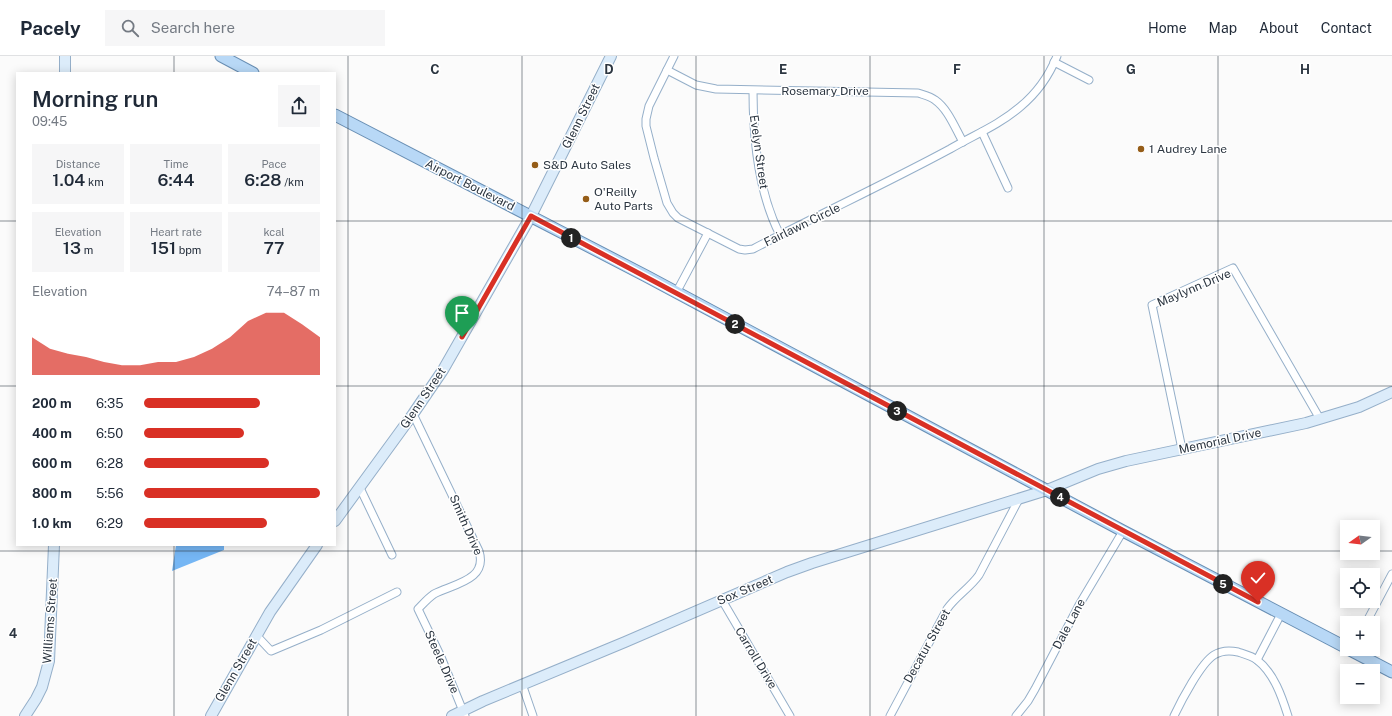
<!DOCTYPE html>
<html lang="en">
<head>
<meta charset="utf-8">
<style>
	body { margin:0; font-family:"Public Sans",sans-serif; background:#f6f6f7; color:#1f2937; height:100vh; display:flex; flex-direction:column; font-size:15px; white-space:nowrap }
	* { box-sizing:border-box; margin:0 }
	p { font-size:13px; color:#747a83 }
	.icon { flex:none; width:22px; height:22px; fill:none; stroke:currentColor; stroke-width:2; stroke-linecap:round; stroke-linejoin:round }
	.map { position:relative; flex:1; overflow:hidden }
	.details { position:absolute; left:16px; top:16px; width:320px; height:474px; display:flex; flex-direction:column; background:#fff; border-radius:0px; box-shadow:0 2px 10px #0003 }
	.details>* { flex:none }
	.needle { width:26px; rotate:256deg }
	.fabs { position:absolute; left:1340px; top:464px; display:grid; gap:8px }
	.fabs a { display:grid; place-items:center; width:40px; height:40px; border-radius:0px; background:#fff; box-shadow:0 2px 10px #0003; font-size:20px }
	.pin { position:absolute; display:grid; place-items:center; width:34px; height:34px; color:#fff; margin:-41px -17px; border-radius:50% 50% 50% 0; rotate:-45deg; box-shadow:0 0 4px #0007 }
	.pin .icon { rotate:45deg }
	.km { position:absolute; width:20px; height:20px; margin:-10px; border-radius:50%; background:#222; color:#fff; font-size:11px; line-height:20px; text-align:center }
	.round { display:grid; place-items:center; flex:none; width:42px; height:42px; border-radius:0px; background:#f6f6f7 }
	.overview { display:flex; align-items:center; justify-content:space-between; height:68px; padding:0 16px }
	h1 { font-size:22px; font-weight:600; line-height:30px }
	.stats { display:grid; grid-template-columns:repeat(3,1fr); gap:6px; height:68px; padding:4px 16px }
	.stats div { display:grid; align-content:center; border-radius:0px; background:#f6f6f7; text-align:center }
	.stats b { font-size:17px; font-weight:600 }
	.stats small { font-size:11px; font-weight:400 }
	.stats p { font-size:11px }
	.chart { height:112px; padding:8px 16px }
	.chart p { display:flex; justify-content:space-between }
	.chart svg { width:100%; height:72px; margin-top:4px; fill:#d93025; opacity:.7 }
	ul { padding:0 16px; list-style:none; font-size:13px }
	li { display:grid; grid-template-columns:64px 48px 1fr; align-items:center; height:30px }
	li i { height:10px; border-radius:5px; background:#d93025 }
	header { display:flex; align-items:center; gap:24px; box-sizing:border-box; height:56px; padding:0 20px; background:#fff; border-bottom:1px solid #e0e1e3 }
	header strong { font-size:19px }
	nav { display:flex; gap:22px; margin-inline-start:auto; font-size:14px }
	.search { width:280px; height:36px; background:#f6f6f7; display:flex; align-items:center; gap:10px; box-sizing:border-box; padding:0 14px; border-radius:0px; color:#747a83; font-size:15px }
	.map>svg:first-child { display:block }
	.water { fill:#75b6f4 }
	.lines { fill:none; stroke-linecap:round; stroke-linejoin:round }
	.street-casing { stroke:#95afc9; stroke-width:9 }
	.secondary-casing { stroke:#95afc9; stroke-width:12 }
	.primary-casing { stroke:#688eb3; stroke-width:13 }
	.street { stroke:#fff; stroke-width:7 }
	.secondary { stroke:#dcecfa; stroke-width:10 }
	.primary { stroke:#b8d8f6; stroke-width:11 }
	.route-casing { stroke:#fff; stroke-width:8 }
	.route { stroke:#d93025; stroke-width:5 }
	.grid { fill:none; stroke:#2c3641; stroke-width:1; stroke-opacity:0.55 }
	.poi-dot { fill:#955d18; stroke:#fff; stroke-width:1.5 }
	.labels { text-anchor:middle; stroke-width:3; stroke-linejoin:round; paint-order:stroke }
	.street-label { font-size:12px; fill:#2c3641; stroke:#fff }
	.poi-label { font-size:12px; fill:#2c3641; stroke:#fff; text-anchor:start }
	.grid-label { font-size:13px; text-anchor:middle; font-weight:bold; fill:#2c3641; stroke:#fff; stroke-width:3; stroke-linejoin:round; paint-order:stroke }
</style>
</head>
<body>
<header>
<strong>Pacely</strong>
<div class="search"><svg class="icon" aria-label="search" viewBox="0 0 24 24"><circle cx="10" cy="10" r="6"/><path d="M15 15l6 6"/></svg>Search here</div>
<nav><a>Home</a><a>Map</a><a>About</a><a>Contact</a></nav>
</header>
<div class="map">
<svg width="1392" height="660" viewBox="0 0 1392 660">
	<rect width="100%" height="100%" fill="#fbfbfb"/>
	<polygon class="water" points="176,489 224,489 224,494 172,515"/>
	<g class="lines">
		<g class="street-casing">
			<g id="street">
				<path d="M674 0 649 50 646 63V70L654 102 667 147 673 157 678 162 739 193 745 194 753 193C818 159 885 128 950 93 974 79 999 69 1020 51 1037 37 1049 20 1057 0"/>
				<polyline points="1054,6 1089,24"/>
				<path d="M667 14 696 29 716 33 918 37C924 39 930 40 935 44 948 53 955 72 963 86"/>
				<path d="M753 35C753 83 758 136 780 179"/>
				<polyline points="982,76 1008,132"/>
				<polyline points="676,237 708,177"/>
				<path d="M413 358 479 495C488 524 454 528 434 538 428 542 423 548 418 553L441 601 465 660"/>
				<polyline points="1182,393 1152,249 1233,212 1320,363"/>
				<polyline points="360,432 392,499"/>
				<polyline points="722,544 790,660"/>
				<polyline points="1366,567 1392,518"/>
				<polyline points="256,579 271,595 321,574 397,536"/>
				<polyline points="1257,604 1281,558"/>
				<polyline points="522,628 533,660"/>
				<path d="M890 660 947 553C956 540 970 532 979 519L1019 443"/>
				<polyline points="1016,660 1028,645 1035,633 1079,549 1123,475"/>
				<path d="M1174 660C1181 645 1201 607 1214 599 1222 594 1229 594 1238 596 1244 598 1252 600 1257 604 1274 617 1282 641 1288 660"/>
			</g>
		</g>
		<g class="secondary-casing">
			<g id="secondary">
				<polyline points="65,0 65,17"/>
				<polyline points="335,465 413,358 443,314 531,160 611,0"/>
				<polyline points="25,660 36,643 42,631 49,605 54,489"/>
				<polyline points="211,660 270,556 317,489"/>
				<polyline points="452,660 483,645 625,586 787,516 812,507 1047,434 1098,413 1126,405 1306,367 1359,351 1392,336"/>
			</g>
		</g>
		<g class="primary-casing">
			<g id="primary">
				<polyline points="221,0 253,17"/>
				<polyline points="335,59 646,220 1123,475 1347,592"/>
				<polyline points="1348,593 1392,616"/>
			</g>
		</g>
		<use href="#street" class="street"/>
		<use href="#secondary" class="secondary"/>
		<use href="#primary" class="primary"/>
	</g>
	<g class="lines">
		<g class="route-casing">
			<polyline id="route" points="462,281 531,160 1258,546"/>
		</g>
		<use href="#route" class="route"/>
	</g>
	<path class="grid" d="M174 0V17M348 0V660M522 0V660M696 0V660M870 0V660M1044 0V660M1218 0V660M0 165H17M335 165H1392M0 330H17M335 330H1392M174 489V660M0 495H1347M1373 495H1392"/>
	<g class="poi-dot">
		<circle cx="1141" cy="93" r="4"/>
		<circle cx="535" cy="109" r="4"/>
		<circle cx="586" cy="143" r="4"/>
	</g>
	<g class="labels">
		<g class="street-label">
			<text x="825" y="39">Rosemary Drive</text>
			<text transform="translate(581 60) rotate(-64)" y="4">Glenn Street</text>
			<text transform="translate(759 96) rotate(82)" y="4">Evelyn Street</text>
			<text transform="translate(470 129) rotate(27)" y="4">Airport Boulevard</text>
			<text transform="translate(802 169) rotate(-26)" y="4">Fairlawn Circle</text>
			<text transform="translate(1194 232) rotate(-23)" y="4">Maylynn Drive</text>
			<text transform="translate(423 342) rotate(-56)" y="4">Glenn Street</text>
			<text transform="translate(1220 385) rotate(-12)" y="4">Memorial Drive</text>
			<text transform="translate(466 469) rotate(66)" y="4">Smith Drive</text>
			<text transform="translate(745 534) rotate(-23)" y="4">Sox Street</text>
			<text transform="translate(50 565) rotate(-86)" y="4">Williams Street</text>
			<text transform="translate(1069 568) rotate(-62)" y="4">Dale Lane</text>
			<text transform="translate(927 590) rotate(-61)" y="4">Decatur Street</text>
			<text transform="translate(756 602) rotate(59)" y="4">Carroll Drive</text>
			<text transform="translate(442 606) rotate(66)" y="4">Steele Drive</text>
			<text transform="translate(236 614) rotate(-60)" y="4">Glenn Street</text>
		</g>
		<g class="poi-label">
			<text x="1149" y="97">1 Audrey Lane</text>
			<text x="543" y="113">S&amp;D Auto Sales</text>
			<text x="594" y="140">O'Reilly<tspan x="594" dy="14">Auto Parts</tspan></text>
		</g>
	</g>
	<g class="grid-label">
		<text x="435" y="18">C</text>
		<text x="609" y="18">D</text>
		<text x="783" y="18">E</text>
		<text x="957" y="18">F</text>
		<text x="1131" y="18">G</text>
		<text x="1305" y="18">H</text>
		<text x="13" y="582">4</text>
	</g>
</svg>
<div class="fabs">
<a><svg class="needle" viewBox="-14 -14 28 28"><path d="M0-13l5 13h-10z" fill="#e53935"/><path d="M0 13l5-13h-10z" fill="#747a83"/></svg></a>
<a><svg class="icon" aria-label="locate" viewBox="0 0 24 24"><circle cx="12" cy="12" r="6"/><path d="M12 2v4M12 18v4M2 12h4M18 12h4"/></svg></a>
<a>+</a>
<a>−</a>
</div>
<div class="pin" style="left:462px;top:281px;background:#1e9e55"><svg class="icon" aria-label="arrive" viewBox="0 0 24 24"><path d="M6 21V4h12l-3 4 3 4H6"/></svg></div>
<div class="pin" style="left:1258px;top:546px;background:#d93025"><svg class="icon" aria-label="check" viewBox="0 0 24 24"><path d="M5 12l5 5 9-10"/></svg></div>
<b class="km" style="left:571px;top:182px">1</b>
<b class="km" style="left:735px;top:268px">2</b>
<b class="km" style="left:897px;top:355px">3</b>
<b class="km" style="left:1060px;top:441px">4</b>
<b class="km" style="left:1223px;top:528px">5</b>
<section class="details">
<div class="overview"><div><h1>Morning run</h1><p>09:45</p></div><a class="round"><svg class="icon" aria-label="share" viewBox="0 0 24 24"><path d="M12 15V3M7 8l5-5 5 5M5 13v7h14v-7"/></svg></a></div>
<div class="stats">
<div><p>Distance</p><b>1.04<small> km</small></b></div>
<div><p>Time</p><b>6:44</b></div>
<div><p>Pace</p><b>6:28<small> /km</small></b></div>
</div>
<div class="stats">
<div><p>Elevation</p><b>13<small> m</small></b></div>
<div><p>Heart rate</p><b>151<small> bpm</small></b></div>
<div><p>kcal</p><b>77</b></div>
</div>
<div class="chart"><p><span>Elevation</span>74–87 m</p>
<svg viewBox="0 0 160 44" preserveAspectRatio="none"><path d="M0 44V21L10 28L20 31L30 33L40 36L50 38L60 38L70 36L80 36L90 33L100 28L110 21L120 11L130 6L140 6L150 13L160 21V44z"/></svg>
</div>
<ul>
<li><b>200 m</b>6:35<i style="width:66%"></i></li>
<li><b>400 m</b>6:50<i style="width:57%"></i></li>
<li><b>600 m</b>6:28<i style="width:71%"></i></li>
<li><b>800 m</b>5:56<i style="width:100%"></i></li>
<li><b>1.0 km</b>6:29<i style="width:70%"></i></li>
</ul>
</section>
</div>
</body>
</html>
